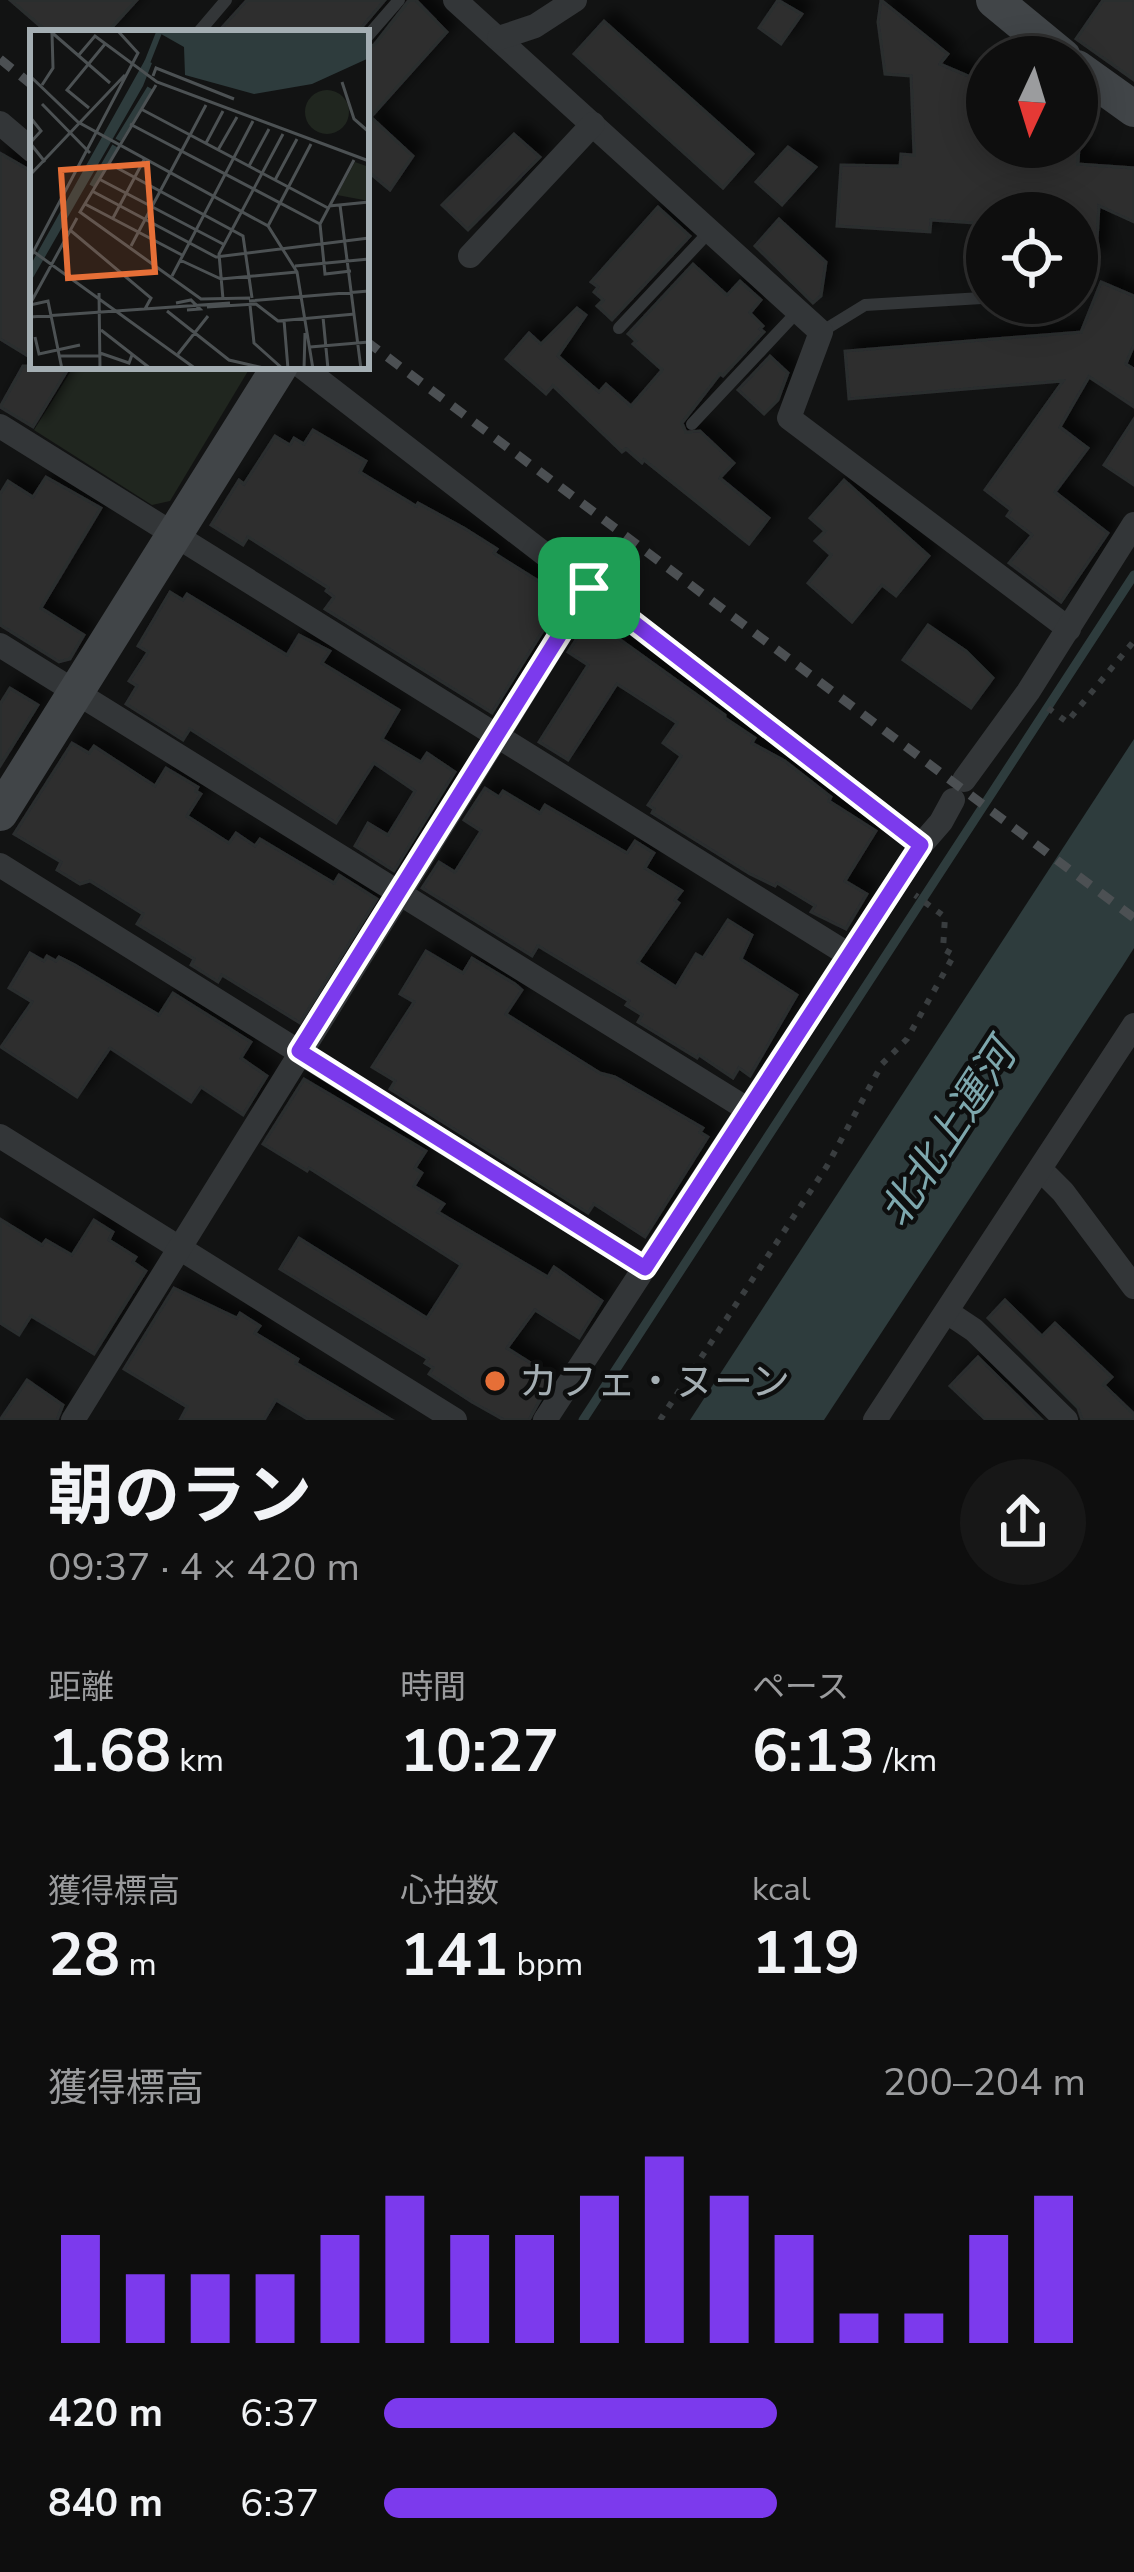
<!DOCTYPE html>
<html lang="ja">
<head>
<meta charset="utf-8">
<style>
	body { margin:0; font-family:"Nunito Sans","Noto Sans JP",sans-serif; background:#171717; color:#f1f3f6; height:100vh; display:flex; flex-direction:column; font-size:45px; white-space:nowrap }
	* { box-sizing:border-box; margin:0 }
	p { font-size:39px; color:#9b9c9e }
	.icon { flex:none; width:66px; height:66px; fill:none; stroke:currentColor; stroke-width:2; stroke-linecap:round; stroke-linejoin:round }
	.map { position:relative; height:1420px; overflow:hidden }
	.side { display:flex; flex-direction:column; background:#0e0e0e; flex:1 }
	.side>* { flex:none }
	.needle { width:78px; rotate:184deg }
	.fabs { position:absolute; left:966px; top:36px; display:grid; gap:24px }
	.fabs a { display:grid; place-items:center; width:132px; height:132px; border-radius:50%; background:#0e0e0e; box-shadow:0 6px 30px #0003,0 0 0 3px #2e2e2e; font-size:60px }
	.pin { position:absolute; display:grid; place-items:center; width:102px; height:102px; color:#fff; margin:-51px; border-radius:24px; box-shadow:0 6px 18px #0006 }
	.round { display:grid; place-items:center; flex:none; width:126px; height:126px; border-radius:63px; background:#171717 }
	.summary { display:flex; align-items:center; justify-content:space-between; height:204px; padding:0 48px }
	h1 { font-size:66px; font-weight:700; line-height:90px }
	.figures { display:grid; grid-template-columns:repeat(3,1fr); gap:18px; height:204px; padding:12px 48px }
	.figures div { display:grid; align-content:center }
	.figures b { font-size:60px; font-weight:700 }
	.figures small { font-size:33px; font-weight:400 }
	.figures p { font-size:33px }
	.chart { height:336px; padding:24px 48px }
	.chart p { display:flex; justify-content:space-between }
	.chart svg { width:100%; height:216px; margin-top:12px; stroke:#7c3aed; stroke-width:6 }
	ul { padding:0 48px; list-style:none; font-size:39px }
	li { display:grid; grid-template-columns:192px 144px 1fr; align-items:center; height:90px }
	li i { height:30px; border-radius:15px; background:#7c3aed }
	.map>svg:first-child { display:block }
	.green { fill:#20261f }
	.water { fill:#2e3c3d }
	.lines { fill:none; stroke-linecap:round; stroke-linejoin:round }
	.stream { stroke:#2e3c3d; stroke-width:9 }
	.building { fill:#2d2e2f; stroke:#2c2d2f; stroke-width:3; filter:url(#shadow) }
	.path { stroke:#393d3f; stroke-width:6; stroke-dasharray:6 9; stroke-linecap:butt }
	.lane { stroke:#333638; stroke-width:12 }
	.street { stroke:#333638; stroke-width:24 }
	.secondary { stroke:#414548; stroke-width:36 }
	.rail { stroke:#4c5053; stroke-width:9; stroke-dasharray:15 12; stroke-linecap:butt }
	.route-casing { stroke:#fff; stroke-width:24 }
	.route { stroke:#7c3aed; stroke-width:15 }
	.poi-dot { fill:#e66f37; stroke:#0d0e0e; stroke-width:4.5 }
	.labels { text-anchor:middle; stroke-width:9; stroke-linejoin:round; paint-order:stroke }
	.poi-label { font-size:39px; fill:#a4aeb3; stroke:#0d0e0e; text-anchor:start }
	.water-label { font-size:42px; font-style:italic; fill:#7da7ad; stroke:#0d0e0e }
	.inset-river { fill:none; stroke:#2e3c3d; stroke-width:6 }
	.inset-road { fill:none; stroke:#4c5153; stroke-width:3 }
	.view { fill:#e66f37; fill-opacity:0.15; stroke:#e66f37; stroke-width:6 }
	.inset-edge { fill:none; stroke:#a4aeb3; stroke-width:6 }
</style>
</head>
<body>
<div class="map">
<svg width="1134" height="1420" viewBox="0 0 1134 1420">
	<defs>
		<filter id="shadow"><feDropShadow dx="10" dy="-10" stdDeviation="6" flood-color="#0009"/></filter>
	</defs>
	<rect width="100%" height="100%" fill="#121313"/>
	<polygon class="green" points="74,366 251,366 170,501 152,505 34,430"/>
	<polygon class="water" points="1134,739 1134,948 1122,967 824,1420 690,1420"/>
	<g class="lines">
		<polyline class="stream" points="583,1420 1134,575"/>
	</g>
	<g class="building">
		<polygon points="10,0 137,0 107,33 48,33"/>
		<polygon points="247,0 385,0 357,33 217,33"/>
		<polygon points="409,0 416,0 447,32 371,117 413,156 390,190 366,170 366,48 374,45"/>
		<polygon points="778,0 802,14 781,44 759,28"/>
		<polygon points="881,0 948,54 940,64 987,84 987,147 1079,147 1078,164 1134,168 1134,222 1099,206 1096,259 1077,258 1077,213 987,213 987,224 931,220 930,232 837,226 841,165 900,166 901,154 914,155 911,76 885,74 878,22"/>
		<polygon points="1103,0 1134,0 1134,80 1076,39"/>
		<polygon points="604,21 753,154 723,188 574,54"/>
		<polygon points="514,134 540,157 468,230 442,205"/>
		<polygon points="788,147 816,167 782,205 756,182"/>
		<polygon points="0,153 33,172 33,359 0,339"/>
		<polygon points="658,207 690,236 612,320 597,306 603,300 594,292 598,287 591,282"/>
		<polygon points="779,219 826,262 821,296 813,303 755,246"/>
		<polygon points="693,264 727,295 740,281 761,300 750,313 763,326 760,329 764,332 723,376 720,374 682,423 686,432 700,431 734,463 720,478 769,518 749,544 644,460 642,463 626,449 622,452 553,386 546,394 506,359 529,333 541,344 577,308 586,315 558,356 599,392 606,384 631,406 662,370 633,344 636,341 628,334"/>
		<polygon points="1101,282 1134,296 1134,345 1126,364 1134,369 1134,407 1089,377 1060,427 1088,448 1055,492 1108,533 1061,602 1009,563 1032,535 1007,516 1011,510 985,490 1063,381 849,399 845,351 1081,332"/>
		<polygon points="770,356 788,373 778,400 764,414 738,390"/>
		<polygon points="23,366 70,366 33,427 0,407"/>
		<polygon points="1134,419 1134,485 1104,465"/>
		<polygon points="313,430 366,461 360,472 416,506 418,503 464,528 497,549 494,553 564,597 492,713 325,609 334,597 326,591 328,588 248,537 243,545 211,525 239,480 244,484 275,436 290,445 294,438 304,444"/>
		<polygon points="46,477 101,508 41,608 84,635 70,659 59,662 0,625 0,494 8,481 33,497"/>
		<polygon points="844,480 929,556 896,596 882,585 852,622 808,583 831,555 815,541 825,531 810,518"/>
		<polygon points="170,592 183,600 187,594 287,655 299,635 330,651 322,663 399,710 382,739 421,762 427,753 455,772 394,871 355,846 368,823 388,835 415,791 374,763 336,823 190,729 183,740 126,704 137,686 129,681 148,652 138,646"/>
		<polygon points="590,618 725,715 725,718 755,738 752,743 785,761 831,797 829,801 876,831 845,881 867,894 846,929 811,912 815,906 777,883 775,886 750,874 652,813 654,809 648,805 681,756 663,743 677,723 617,684 568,760 539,742 588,665 568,652"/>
		<polygon points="928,625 966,651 993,678 971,708 903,660"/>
		<polygon points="10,688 38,705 0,766 0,704"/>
		<polygon points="72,743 89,753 94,746 155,786 166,768 198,787 196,791 201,794 187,816 229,843 236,833 255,846 260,839 334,883 339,875 377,899 300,1023 222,975 218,982 191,965 194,959 137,924 143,914 90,881 80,884 57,870 61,862 14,834"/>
		<polygon points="485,788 499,797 503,791 540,813 545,805 627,853 635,841 654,853 645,868 682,891 675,900 679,903 638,962 676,987 696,954 703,958 728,920 752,935 741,959 797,995 750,1076 739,1068 733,1078 699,1055 697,1058 638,1022 642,1015 626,1005 629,1001 538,946 532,956 422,888 439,862 455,872 481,831 464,820"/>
		<polygon points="426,951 463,973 472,958 515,984 522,990 506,1014 600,1073 615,1077 703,1128 700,1132 708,1137 645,1237 594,1204 588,1213 390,1089 395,1081 372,1067 414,1002 400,994"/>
		<polygon points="30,953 44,961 47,956 56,961 59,957 75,965 159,1015 173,993 251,1042 241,1058 267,1076 243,1115 201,1087 191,1102 110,1048 77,1097 1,1047 32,1002 9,988"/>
		<polygon points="304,1079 426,1151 415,1168 422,1173 414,1186 444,1204 438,1212 548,1277 554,1267 602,1301 579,1338 535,1310 507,1348 553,1377 529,1420 504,1420 472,1402 429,1374 433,1368 425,1363 428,1359 280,1269 299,1238 427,1318 461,1265 309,1168 307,1171 263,1144"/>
		<polygon points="0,1219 42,1245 46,1240 72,1255 94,1220 113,1232 109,1240 136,1257 133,1262 146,1271 94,1354 31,1316 19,1335 0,1323"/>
		<polygon points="174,1288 237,1318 240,1313 260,1326 255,1333 298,1359 296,1363 392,1420 309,1420 276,1400 264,1420 180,1420 187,1407 124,1369"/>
		<polygon points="1005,1300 1042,1336 1055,1323 1112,1377 1104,1385 1134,1414 1134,1420 1082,1420 1078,1408 988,1318"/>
		<polygon points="978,1357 1042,1420 986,1420 950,1386"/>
		<polygon points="27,1380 63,1405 57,1420 0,1420"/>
	</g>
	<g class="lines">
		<g class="path">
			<polyline points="1048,708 1067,722 1134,641"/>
			<polyline points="660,1420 827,1166 882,1064 907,1039 954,955 943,949 945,917 915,895"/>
		</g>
		<g class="lane">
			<polyline points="198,33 226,0"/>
			<polyline points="366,38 399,0"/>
			<polyline points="619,328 710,231"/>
			<polyline points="821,332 865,305 982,298"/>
			<polyline points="692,424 798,311"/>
		</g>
		<g class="street">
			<polyline points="455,0 821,332 789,418 1069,629"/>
			<polyline points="499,38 535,26 575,0"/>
			<polyline points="0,123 33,151"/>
			<polyline points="470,256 593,124"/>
			<polyline points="301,366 921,845 545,1420"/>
			<polyline points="0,426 849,955"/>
			<polyline points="0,645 747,1109"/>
			<polyline points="964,780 1028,692 1134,524"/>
			<polyline points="921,845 941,822 953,800"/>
			<polyline points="0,865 645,1268"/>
			<polyline points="0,1136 455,1420"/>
			<polyline points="1041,1170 1063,1192 1134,1287"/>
			<polyline points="947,1312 974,1330 1066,1420"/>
			<polyline points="73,1420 589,588"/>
			<polyline points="875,1420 1134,1025"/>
		</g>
		<g class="secondary">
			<polyline points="994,0 1063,57"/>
			<polyline points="1077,68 1134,109"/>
			<polyline points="0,813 280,366"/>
		</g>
		<g class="rail">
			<polyline points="0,59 33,86"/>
			<polyline points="366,341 1134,918"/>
		</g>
	</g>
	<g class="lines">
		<g class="route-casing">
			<polygon id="route" points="589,588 921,845 645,1268 299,1051"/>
		</g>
		<use href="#route" class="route"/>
	</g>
	<circle class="poi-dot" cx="495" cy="1381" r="12"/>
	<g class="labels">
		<g class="poi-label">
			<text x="519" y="1395">カフェ・ヌーン</text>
		</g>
		<g class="water-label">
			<text transform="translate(947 1133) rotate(-57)" y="15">北北上運河</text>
		</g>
	</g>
	<g transform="translate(30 30)">
		<rect width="339" height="339" fill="#121313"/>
		<path d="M275 82a22 22 0 1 1 44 0a22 22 0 1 1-44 0ZM325 132 339 137V171L307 165Z" fill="#20261f"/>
		<path d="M124 0H339V28L282 54 224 64 155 45 154 17ZM115 30 122 33 113 56 0 253V236Z" fill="#2e3c3d"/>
		<path class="inset-river" d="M115 38 130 0M88 110 120 58M62 156 85 116"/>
		<path class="inset-road" d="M19 0 80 53M48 26 65 6 127 52 339 131M0 46 48 92 238 196 267 242 283 339M123 46 126 38 204 69M312 52 324 89 339 102M12 55 23 38 22 3M126 55 50 182 171 269 220 268M12 74 60 123M59 78 37 60 75 14M111 79 298 178M0 87 11 101 0 113 15 132M100 94 290 194M176 113 193 81M188 120 207 87M78 133 213 206 222 268M219 136 239 99M0 145 95 45M69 149 193 214M245 150 267 109M62 161 186 227 339 208M55 174 152 225M310 175 331 339M299 176 339 172M83 188 115 128M238 196 281 114M40 200 121 268 115 279M101 216 176 75M0 219 166 339M0 228 108 23 87 0M150 230 191 249 267 242M265 236 339 229M321 241 295 244 290 194 324 130M142 246 223 91M69 263 70 339M193 269 189 224 253 104M219 271 339 261M146 273 161 270 170 279 157 280M0 274 47 188M0 275 18 271 32 339M220 275 224 313 253 339M177 277 226 274 248 291 325 284M137 281 199 330 238 339M0 287 200 273M293 287 298 339M254 290 258 339M71 300 121 339M5 307 9 324 50 315M280 317 339 312M70 323 99 333 102 325M148 324 178 286M30 326H70M274 339 275 303"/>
		<path class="view" d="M117 134 125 242 38 248 31 140Z"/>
		<rect width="339" height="339" class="inset-edge"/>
	</g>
</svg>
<div class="fabs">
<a><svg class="needle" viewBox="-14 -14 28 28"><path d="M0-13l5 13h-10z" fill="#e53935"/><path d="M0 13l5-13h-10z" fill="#9b9c9e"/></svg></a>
<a><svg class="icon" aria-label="locate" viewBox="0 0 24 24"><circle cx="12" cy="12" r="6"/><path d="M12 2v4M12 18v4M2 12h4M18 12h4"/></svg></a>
</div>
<div class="pin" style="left:589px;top:588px;background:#1e9e55"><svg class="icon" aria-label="arrive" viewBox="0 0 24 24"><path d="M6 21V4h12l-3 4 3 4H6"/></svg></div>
</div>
<section class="side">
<div class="summary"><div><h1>朝のラン</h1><p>09:37 · 4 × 420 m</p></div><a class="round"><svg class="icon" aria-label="share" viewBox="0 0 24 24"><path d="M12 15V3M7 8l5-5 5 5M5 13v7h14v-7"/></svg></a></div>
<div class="figures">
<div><p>距離</p><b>1.68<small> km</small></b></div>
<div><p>時間</p><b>10:27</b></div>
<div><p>ペース</p><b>6:13<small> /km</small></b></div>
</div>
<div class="figures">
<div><p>獲得標高</p><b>28<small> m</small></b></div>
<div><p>心拍数</p><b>141<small> bpm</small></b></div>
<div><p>kcal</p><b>119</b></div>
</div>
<div class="chart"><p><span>獲得標高</span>200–204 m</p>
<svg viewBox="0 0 160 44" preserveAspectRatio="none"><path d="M5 44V22M15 44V30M25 44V30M35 44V30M45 44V22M55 44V14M65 44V22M75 44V22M85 44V14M95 44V6M105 44V14M115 44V22M125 44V38M135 44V38M145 44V22M155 44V14"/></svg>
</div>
<ul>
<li><b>420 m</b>6:37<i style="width:56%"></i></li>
<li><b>840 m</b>6:37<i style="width:56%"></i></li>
</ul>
</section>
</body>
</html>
